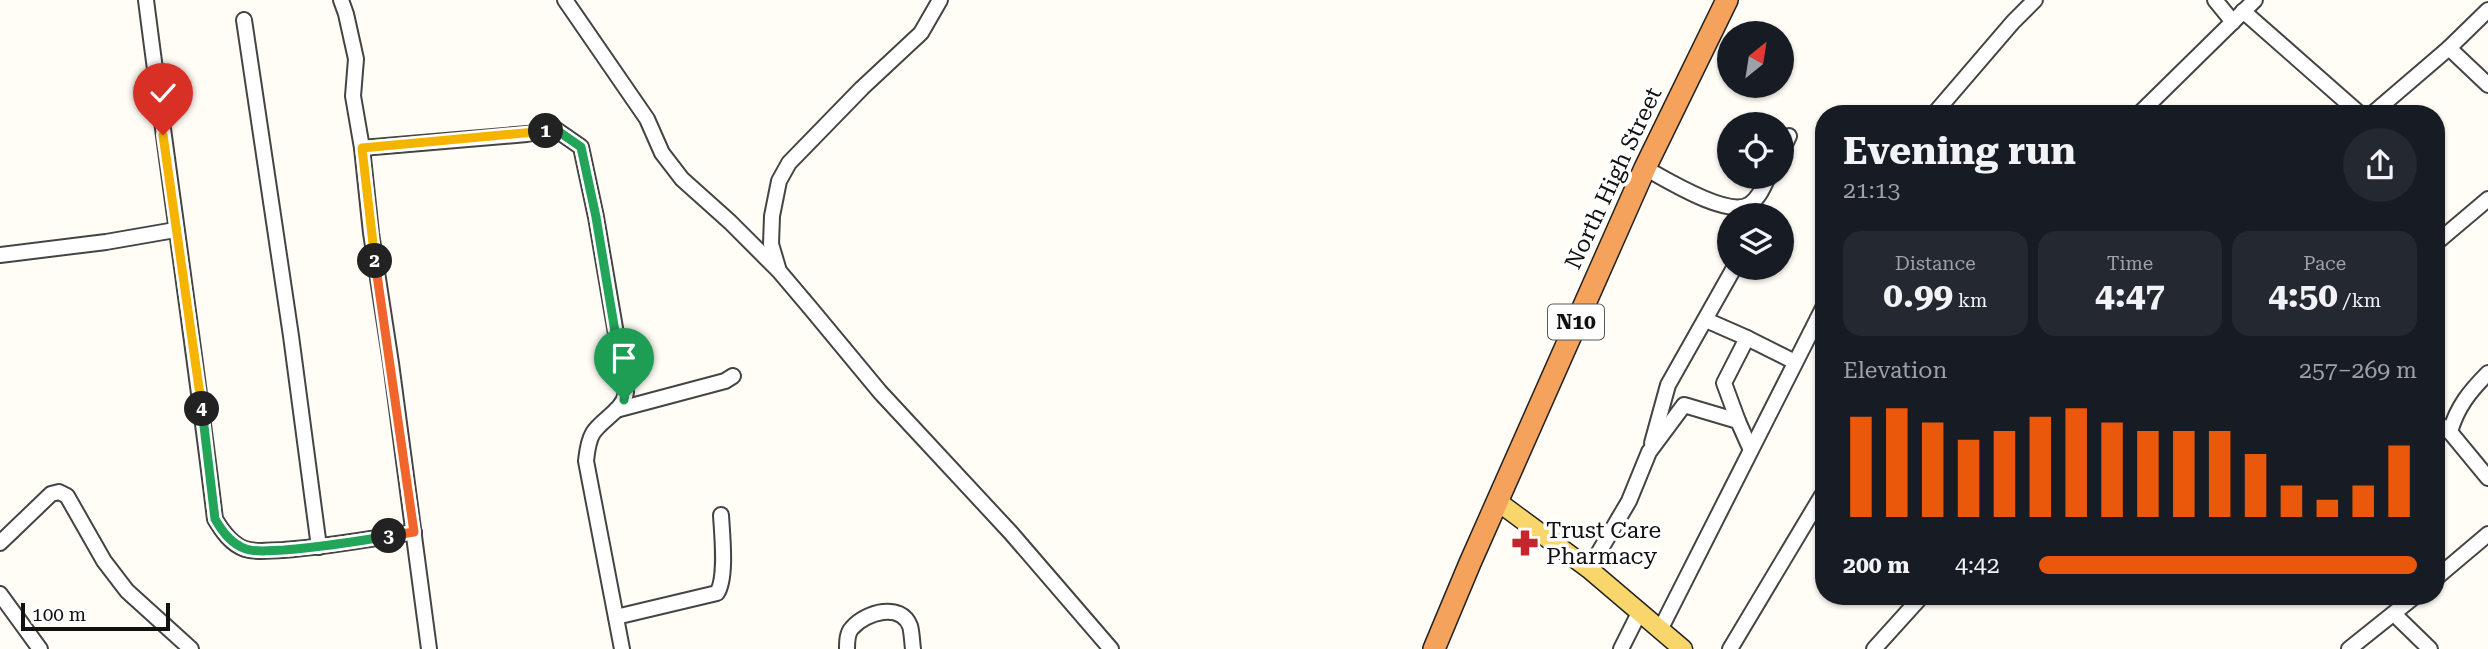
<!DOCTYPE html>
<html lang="en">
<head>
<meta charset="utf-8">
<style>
	body { margin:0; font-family:"Roboto Serif",serif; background:#242831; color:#f1f3f6; height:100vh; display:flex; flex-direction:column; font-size:26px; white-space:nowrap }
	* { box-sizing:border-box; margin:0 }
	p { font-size:23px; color:#9ea1a6 }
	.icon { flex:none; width:38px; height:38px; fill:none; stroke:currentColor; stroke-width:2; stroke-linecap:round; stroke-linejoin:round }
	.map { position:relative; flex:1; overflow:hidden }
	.drawer { position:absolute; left:1815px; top:105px; width:630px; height:500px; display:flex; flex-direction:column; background:#171b24; border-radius:28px; box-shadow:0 2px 5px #0004 }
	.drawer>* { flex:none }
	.needle { width:46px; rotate:30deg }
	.buttons { position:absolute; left:1717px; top:21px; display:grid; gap:14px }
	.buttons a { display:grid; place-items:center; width:77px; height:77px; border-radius:50%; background:#171b24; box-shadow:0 2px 5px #0004; font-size:35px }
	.scale { position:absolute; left:21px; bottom:18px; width:149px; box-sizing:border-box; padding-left:7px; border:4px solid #111; border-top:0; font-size:19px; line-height:24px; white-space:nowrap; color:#111; -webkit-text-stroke:5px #fff; paint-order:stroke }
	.pin { position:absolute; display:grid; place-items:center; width:60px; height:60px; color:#fff; margin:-72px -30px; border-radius:50% 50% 50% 0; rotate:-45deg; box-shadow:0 0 7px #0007 }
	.pin .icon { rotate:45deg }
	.km { position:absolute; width:35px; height:35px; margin:-18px; border-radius:50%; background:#222; color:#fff; font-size:19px; line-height:35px; text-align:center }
	.round { display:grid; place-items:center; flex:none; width:74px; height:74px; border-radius:37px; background:#242831 }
	.head { display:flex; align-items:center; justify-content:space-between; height:119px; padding:0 28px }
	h1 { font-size:38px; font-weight:700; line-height:52px }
	.metrics { display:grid; grid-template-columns:repeat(3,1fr); gap:10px; height:119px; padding:7px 28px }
	.metrics div { display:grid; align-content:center; border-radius:18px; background:#242831; text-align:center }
	.metrics b { font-size:35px; font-weight:700 }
	.metrics small { font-size:19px; font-weight:400 }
	.metrics p { font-size:19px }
	.chart { height:196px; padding:14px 28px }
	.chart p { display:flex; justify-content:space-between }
	.chart svg { width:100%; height:126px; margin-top:7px; stroke:#ea580c; stroke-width:6 }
	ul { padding:0 28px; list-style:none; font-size:23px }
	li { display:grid; grid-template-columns:112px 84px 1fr; align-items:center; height:52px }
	li i { height:18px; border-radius:9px; background:#ea580c }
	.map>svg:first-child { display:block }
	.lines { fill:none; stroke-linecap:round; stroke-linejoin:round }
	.minor-casing { stroke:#444; stroke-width:18 }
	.major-casing { stroke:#222; stroke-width:21 }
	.highway-casing { stroke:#222; stroke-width:24 }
	.minor { stroke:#fff; stroke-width:14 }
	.major { stroke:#f9d66b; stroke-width:18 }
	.highway { stroke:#f5a25d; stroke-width:21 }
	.split-1-casing { stroke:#fff; stroke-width:14 }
	.split-2-casing { stroke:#fff; stroke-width:14 }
	.split-3-casing { stroke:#fff; stroke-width:14 }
	.split-4-casing { stroke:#fff; stroke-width:14 }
	.split-5-casing { stroke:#fff; stroke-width:14 }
	.split-1 { stroke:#22a559; stroke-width:9 }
	.split-2 { stroke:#f5b400; stroke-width:9 }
	.split-3 { stroke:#f0652b; stroke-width:9 }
	.split-4 { stroke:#22a559; stroke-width:9 }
	.split-5 { stroke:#f5b400; stroke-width:9 }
	.labels { text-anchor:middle; stroke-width:7; stroke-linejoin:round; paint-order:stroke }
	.shield { fill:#fff; stroke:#585858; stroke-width:2 }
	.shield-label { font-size:21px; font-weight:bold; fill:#111 }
	.street-label { font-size:23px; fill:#111; stroke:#fff }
	.poi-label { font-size:23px; fill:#111; stroke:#fff; text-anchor:start }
</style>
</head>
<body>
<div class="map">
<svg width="2488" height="649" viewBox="0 0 2488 649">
	<rect width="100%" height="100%" fill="#fffdf5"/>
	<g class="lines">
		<g class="minor-casing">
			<g id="minor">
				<path d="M146 0C168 173 194 345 215 519 222 531 231 544 245 549 257 553 271 550 283 550 327 547 370 539 414 532"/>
				<polyline points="341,0 346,14 356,59 353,96 362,148 371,233 391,363 429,649"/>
				<polyline points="565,0 647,119 662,153 682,179 730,222 778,270"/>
				<polyline points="940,0 921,33 862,88 789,163 779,181 772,216 771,244 779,271 812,310 880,392 1011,533 1111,649"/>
				<polyline points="2215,0 2233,22"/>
				<polyline points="2243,11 2360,114"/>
				<polyline points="244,20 291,336 319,547"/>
				<polyline points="2449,48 2488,85"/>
				<polyline points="1934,114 2013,22 2035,0"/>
				<polyline points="2139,114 2255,0"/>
				<polyline points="2372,114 2449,48 2488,10"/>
				<path d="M362 148 527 134 555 129 581 147 596 217 626 392C624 410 602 419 593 433 588 441 587 452 586 461L622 649"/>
				<polyline points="1782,151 1789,136"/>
				<path d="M1645 168C1665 179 1729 219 1750 204 1759 198 1764 186 1768 177"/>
				<polyline points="2436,243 2488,199"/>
				<polyline points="0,255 106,242 175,230"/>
				<polyline points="1706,320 1747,338 1724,383 1738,421"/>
				<polyline points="1747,338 1795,362"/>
				<polyline points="616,410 725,381 733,376"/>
				<polyline points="2436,422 2450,432 2488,478"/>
				<path d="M2450 432C2457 407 2470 391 2488 373"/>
				<polyline points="1652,443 1668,385 1734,268"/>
				<polyline points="0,543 51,494 59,492 67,496 104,561 127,591 191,649"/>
				<polyline points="1589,569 1629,501 1649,452 1684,405 1738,421 1750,448"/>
				<polyline points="2436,578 2488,534"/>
				<polyline points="0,594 40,649"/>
				<polyline points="2394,614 2430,649"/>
				<path d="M616 617 717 593C727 578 722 534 721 515"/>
				<polyline points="1660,630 1824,306"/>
				<path d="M847 649C847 642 847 633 852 628 866 612 901 602 910 626 912 633 912 642 913 649"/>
				<polyline points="1621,649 1639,613"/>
				<polyline points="1730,649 1824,492"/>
				<polyline points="1874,649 1921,597"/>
				<polyline points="2349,649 2414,597"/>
			</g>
		</g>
		<g class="major-casing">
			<polyline id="major" points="1497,501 1589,569 1683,649"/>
		</g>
		<g class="highway-casing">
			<polyline id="highway" points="1434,649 1470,563 1645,168 1727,0"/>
		</g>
		<use href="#minor" class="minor"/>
		<use href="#major" class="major"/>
		<use href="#highway" class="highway"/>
	</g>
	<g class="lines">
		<g class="split-1-casing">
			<polyline id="split-1" points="546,131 555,129 581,147 596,217 625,392 624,400"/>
		</g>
		<g class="split-2-casing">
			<polyline id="split-2" points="375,261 362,148 546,131"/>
		</g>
		<g class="split-3-casing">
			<polyline id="split-3" points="375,261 414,532 389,536"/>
		</g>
		<g class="split-4-casing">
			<path id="split-4" d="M202 409 215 519C222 531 231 544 246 549 258 553 272 550 284 550 320 547 354 542 389 536"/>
		</g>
		<g class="split-5-casing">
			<polyline id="split-5" points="163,135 202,409"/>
		</g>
		<use href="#split-1" class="split-1"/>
		<use href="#split-2" class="split-2"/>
		<use href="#split-3" class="split-3"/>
		<use href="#split-4" class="split-4"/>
		<use href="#split-5" class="split-5"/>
	</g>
	<defs>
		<g id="pharmacy-bare" transform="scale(2.1)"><path d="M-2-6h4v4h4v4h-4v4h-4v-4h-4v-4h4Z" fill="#c4262e" stroke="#fff" stroke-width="2.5" paint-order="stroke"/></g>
	</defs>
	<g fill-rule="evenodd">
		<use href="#pharmacy-bare" x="1525" y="543"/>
	</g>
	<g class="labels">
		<rect class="shield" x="1548" y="304.5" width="56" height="35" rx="5"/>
		<g class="shield-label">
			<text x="1576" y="329">N10</text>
		</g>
		<g class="street-label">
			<text transform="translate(1613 178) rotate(-65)" y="8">North High Street</text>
		</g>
		<g class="poi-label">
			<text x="1546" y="538">Trust Care<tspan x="1546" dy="26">Pharmacy</tspan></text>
		</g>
	</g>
</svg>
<div class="buttons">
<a><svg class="needle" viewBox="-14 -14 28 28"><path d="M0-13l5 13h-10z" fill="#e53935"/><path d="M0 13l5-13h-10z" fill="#9ea1a6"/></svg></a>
<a><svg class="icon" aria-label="locate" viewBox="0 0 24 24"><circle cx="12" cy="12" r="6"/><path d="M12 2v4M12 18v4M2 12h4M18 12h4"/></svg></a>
<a><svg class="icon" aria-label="layers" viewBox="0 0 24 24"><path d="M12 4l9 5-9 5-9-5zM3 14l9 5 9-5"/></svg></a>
</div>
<div class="scale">100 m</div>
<div class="pin" style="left:624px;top:400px;background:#1e9e55"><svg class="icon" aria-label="arrive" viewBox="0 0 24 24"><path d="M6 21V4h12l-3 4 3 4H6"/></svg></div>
<div class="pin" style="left:163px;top:135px;background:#d93025"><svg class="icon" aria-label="check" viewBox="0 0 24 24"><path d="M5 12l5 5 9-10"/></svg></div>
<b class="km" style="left:546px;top:131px">1</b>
<b class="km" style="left:375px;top:261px">2</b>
<b class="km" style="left:389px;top:536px">3</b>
<b class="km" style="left:202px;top:409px">4</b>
<section class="drawer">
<div class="head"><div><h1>Evening run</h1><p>21:13</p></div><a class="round"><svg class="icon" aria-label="share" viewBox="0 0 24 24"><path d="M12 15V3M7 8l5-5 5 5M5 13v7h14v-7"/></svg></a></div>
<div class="metrics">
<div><p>Distance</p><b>0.99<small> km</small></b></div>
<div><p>Time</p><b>4:47</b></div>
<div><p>Pace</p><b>4:50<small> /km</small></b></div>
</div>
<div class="chart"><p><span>Elevation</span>257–269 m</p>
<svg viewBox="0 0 160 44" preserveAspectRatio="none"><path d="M5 44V9M15 44V6M25 44V11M35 44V17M45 44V14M55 44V9M65 44V6M75 44V11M85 44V14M95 44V14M105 44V14M115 44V22M125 44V33M135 44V38M145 44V33M155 44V19"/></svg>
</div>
<ul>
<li><b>200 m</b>4:42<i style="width:100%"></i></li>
</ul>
</section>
</div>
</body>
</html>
